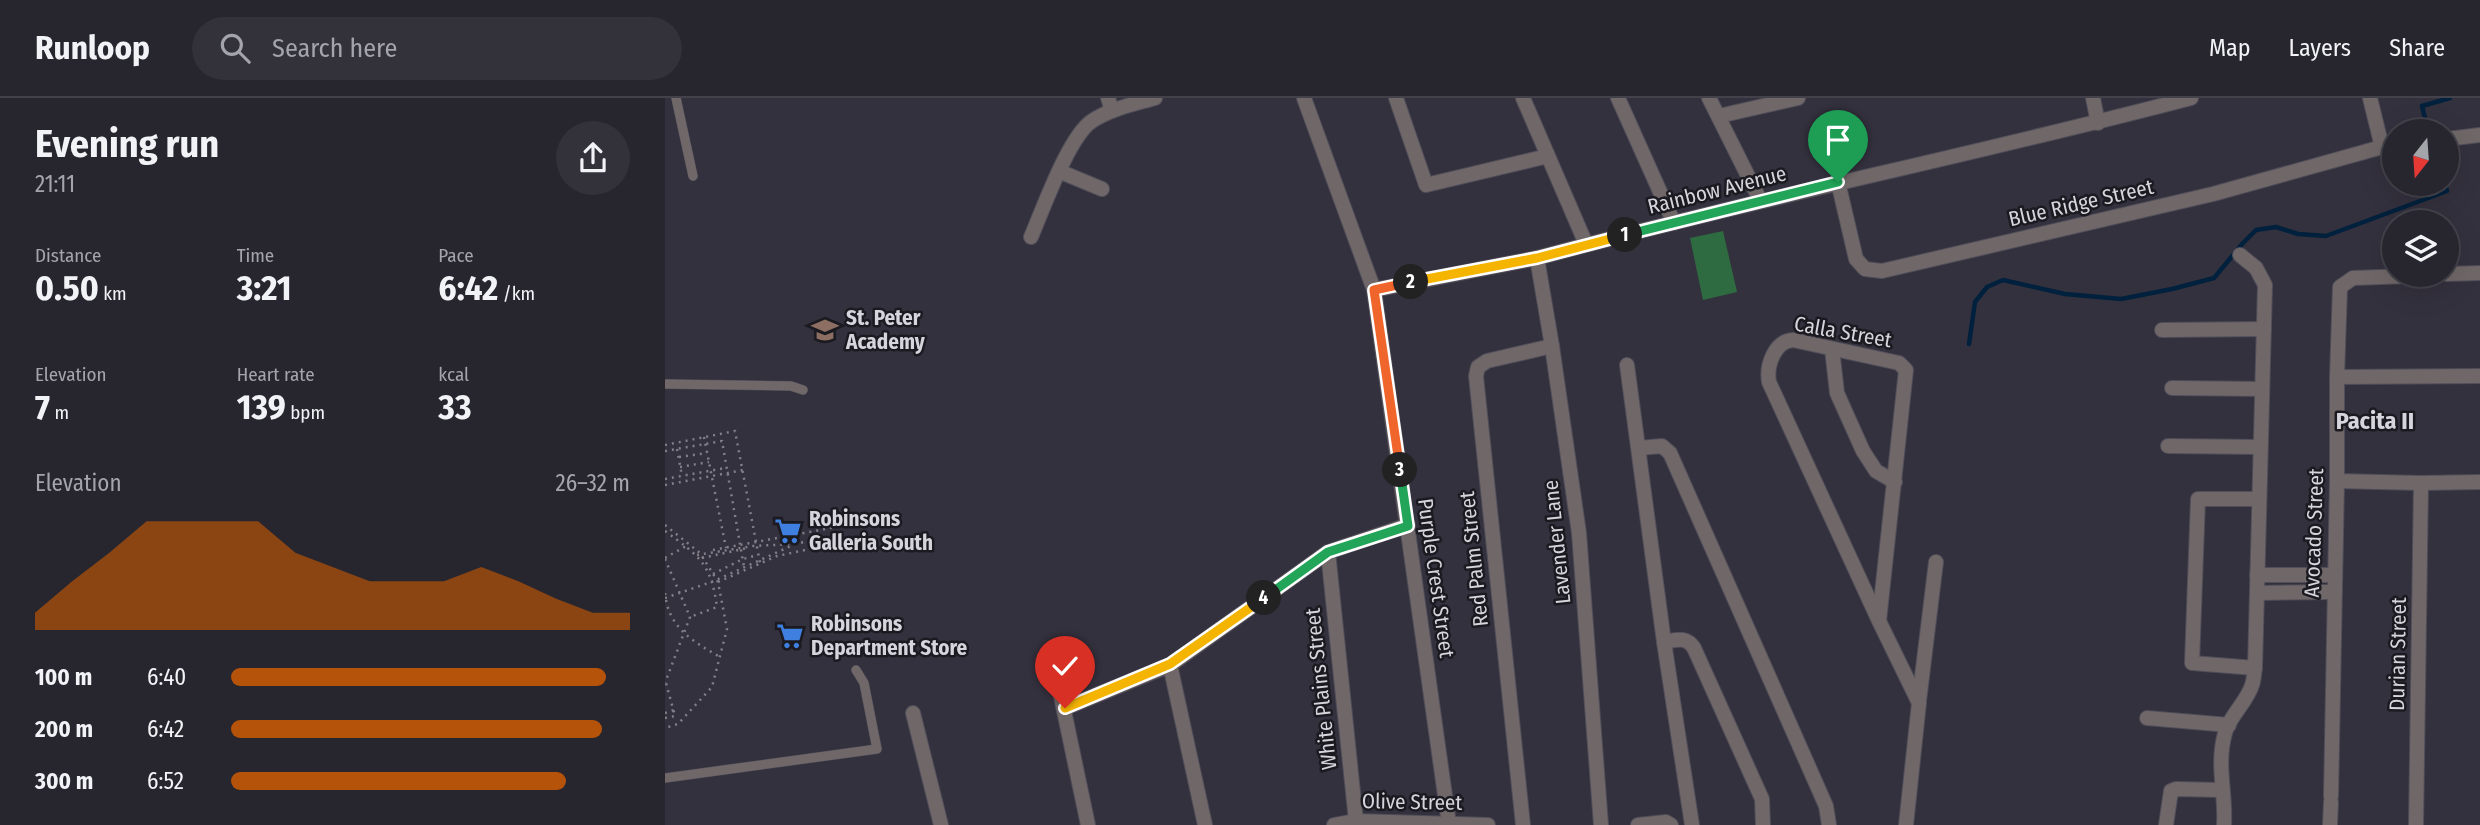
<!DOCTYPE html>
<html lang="en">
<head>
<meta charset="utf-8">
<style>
	body { margin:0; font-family:"Fira Sans Condensed",sans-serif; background:#33313a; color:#f1f3f6; height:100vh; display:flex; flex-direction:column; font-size:26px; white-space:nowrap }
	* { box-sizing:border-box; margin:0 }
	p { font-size:23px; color:#a4a5aa }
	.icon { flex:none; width:38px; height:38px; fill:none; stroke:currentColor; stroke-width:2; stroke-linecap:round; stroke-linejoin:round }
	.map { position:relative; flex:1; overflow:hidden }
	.drawer { display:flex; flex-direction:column; background:#27252e; width:665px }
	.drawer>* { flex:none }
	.needle { width:46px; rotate:197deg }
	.tools { position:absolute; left:1717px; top:21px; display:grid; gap:14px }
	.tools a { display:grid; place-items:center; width:77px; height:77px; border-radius:50%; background:#27252e; box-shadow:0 7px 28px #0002,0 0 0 2px #43424a; font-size:35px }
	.pin { position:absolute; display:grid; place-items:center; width:60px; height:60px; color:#fff; margin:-72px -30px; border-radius:50% 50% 50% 0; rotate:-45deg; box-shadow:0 0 7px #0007 }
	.pin .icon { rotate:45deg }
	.km { position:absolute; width:35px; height:35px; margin:-18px; border-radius:50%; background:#222; color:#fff; font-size:19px; line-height:35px; text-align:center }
	.round { display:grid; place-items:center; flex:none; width:74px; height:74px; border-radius:37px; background:#33313a }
	.headline { display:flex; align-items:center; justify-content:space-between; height:119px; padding:0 35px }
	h1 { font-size:38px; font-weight:700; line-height:52px }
	.metrics { display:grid; grid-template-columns:repeat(3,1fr); gap:10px; height:119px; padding:7px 35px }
	.metrics div { display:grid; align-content:center }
	.metrics b { font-size:35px; font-weight:700 }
	.metrics small { font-size:19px; font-weight:400 }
	.metrics p { font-size:19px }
	.chart { height:196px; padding:14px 35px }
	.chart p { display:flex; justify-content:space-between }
	.chart svg { width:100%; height:126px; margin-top:7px; fill:#b45309; opacity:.7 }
	ul { padding:0 35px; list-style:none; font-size:23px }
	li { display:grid; grid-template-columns:112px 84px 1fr; align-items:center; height:52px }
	li i { height:18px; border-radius:9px; background:#b45309 }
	header { display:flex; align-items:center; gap:42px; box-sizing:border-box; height:98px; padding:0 35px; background:#27252e; border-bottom:2px solid #43424a }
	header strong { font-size:33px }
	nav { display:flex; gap:38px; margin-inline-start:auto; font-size:24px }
	.search { width:490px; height:63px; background:#33313a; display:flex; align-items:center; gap:18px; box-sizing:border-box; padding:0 24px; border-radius:38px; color:#a4a5aa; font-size:26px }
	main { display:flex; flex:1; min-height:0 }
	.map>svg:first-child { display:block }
	.green { fill:#2f6b41 }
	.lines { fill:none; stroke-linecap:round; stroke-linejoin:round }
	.stream { stroke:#00213d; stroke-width:4.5 }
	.service-casing { stroke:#514e5a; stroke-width:10 }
	.minor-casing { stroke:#514e5a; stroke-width:16 }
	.tertiary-casing { stroke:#514e5a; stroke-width:16 }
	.path { stroke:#827f8a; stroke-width:2.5; stroke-dasharray:2 5; stroke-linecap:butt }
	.service { stroke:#706868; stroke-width:9 }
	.minor { stroke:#706868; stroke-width:14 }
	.tertiary { stroke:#706868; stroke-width:14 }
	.split-1-casing { stroke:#fff; stroke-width:14 }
	.split-2-casing { stroke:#fff; stroke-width:14 }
	.split-3-casing { stroke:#fff; stroke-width:14 }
	.split-4-casing { stroke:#fff; stroke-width:14 }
	.split-5-casing { stroke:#fff; stroke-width:14 }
	.split-1 { stroke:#22a559; stroke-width:9 }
	.split-2 { stroke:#f5b400; stroke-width:9 }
	.split-3 { stroke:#f0652b; stroke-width:9 }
	.split-4 { stroke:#22a559; stroke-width:9 }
	.split-5 { stroke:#f5b400; stroke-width:9 }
	.labels { text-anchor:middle; stroke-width:5; stroke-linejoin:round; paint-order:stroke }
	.street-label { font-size:21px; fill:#d6d4dc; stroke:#1b1a20 }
	.poi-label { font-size:21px; font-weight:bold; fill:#d6d4dc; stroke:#1b1a20; text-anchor:start }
	.quarter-label { font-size:24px; font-weight:bold; fill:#d6d4dc; stroke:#1b1a20 }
</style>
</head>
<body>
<header>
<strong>Runloop</strong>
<div class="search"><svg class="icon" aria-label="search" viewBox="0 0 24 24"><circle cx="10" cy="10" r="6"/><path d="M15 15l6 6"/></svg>Search here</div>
<nav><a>Map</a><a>Layers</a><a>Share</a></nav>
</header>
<main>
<section class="drawer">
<div class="headline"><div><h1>Evening run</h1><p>21:11</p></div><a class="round"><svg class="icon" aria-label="share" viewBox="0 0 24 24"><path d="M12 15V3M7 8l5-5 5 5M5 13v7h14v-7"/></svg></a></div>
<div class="metrics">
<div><p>Distance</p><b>0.50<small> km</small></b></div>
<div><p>Time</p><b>3:21</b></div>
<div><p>Pace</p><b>6:42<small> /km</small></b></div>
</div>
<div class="metrics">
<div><p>Elevation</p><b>7<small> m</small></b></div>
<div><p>Heart rate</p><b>139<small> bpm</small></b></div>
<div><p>kcal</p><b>33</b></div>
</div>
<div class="chart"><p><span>Elevation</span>26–32 m</p>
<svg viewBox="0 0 160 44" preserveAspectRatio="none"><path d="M0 44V38L10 27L20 17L30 6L40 6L50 6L60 6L70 17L80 22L90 27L100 27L110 27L120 22L130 27L140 33L150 38L160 38V44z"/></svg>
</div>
<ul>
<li><b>100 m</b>6:40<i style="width:94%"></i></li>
<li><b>200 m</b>6:42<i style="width:93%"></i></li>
<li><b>300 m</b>6:52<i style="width:84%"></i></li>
</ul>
</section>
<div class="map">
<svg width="1815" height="727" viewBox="0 0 1815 727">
	<rect width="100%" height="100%" fill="#34313e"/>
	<polygon class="green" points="1058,133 1072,194 1038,202 1025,140"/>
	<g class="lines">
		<g class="stream">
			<polyline points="1762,28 1757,8 1785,0"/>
			<polyline points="1304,246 1310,204 1322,189 1338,182 1400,196 1456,201 1507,191 1549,180 1578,145 1591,132 1611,129 1633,136 1661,138 1782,93 1780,86"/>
		</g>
		<g class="service-casing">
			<g id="service">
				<polyline points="11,0 28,78"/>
				<polyline points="0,286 126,288 138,292"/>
				<polyline points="0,680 212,651 199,585 191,572"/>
			</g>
		</g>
		<g class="minor-casing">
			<g id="minor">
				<polyline points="443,0 447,13"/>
				<polyline points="639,0 709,192 784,726"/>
				<polyline points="731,0 761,87 883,58"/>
				<polyline points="953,0 1009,125"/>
				<polyline points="1044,0 1095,102"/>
				<polyline points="1428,0 1433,25"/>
				<polyline points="1705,0 1717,49"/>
				<polyline points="1054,18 1133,0"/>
				<polyline points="1782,41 1815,37"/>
				<polyline points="396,74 437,91"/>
				<polyline points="1173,84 1191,161 1200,171 1217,173 1548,96 1717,49 1729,47"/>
				<path d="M366 139C378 111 404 38 427 23 445 11 469 6 490 0"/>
				<polyline points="1782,176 1815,175"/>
				<polyline points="709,192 872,160"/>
				<polyline points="1497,232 1599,231"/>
				<polyline points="1167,251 1172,295 1198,353 1211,373 1230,384"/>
				<polyline points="962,267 999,544 1027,727"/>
				<polyline points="1672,279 1675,189 1688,180 1773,177"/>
				<polyline points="1507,290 1597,291"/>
				<polyline points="1503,348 1595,349"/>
				<polyline points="974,350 997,348 1005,355 1161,708 1164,727"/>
				<polyline points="1672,383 1756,385 1815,384"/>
				<polyline points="663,454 691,723"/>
				<polyline points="1592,477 1669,477"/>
				<polyline points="1592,495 1668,494"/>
				<path d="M1214 523 1241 272 1234 265 1128 242C1110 243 1101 267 1104 284L1214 523 1254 605 1241 727"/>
				<path d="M999 544C1011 542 1021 538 1029 550L1097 701 1098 727"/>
				<polyline points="505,567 540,727"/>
				<polyline points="390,570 423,727"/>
				<polyline points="1590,570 1527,565 1533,401 1594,401"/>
				<polyline points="1254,603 1271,464"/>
				<polyline points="400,610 505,567 663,454 743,427"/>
				<polyline points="248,615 276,727"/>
				<polyline points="1482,620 1564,627"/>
				<polyline points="669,727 691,723 823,727"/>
				<polyline points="858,727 811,278 813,269 822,263 887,248"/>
				<polyline points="973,727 1001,724 1006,727"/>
				<polyline points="1501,727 1506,693 1511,691 1556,692"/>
				<path d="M1559 727C1561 694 1551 668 1560 635 1565 617 1582 604 1587 587 1589 582 1589 575 1590 570L1600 187 1591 170 1575 157"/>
				<polyline points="1751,727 1756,385"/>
			</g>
		</g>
		<g class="tertiary-casing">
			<g id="tertiary">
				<polyline points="858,0 921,146"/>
				<polyline points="1666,698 1672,383 1672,279 1815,278"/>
				<path d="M936 727 914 435 887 248 872 160C1089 101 1309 57 1526 0"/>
				<polyline points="1665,727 1666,704"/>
			</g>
		</g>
		<g class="path">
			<polyline points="39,339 61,450"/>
			<polyline points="0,347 70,333 95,465"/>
			<polyline points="12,351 17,378"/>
			<polyline points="0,353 57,343 79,469"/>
			<polyline points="14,359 42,355"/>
			<polyline points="15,369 44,364"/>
			<polyline points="0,381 60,370"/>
			<polyline points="0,387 78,372"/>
			<polyline points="0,427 35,455 53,484 62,531 47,589 13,626 0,630"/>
			<path d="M0 433C34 458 46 465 52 509L25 519"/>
			<polyline points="48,452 171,429"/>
			<polyline points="32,457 88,448 129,446 172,438"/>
			<polyline points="0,460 21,448"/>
			<polyline points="37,460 82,450"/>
			<polyline points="0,461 25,519 0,585"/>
			<polyline points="48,476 78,461 93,457"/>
			<polyline points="53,484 112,458 173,445"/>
			<path d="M0 495C3 529 27 543 55 559"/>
			<polyline points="0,500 49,483 126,448"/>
			<polyline points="0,615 9,612"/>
			<polyline points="0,620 10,618 1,585"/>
		</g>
		<use href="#service" class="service"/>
		<use href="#minor" class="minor"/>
		<use href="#tertiary" class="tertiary"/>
	</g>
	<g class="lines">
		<g class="split-1-casing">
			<polyline id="split-1" points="960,137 1173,84"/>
		</g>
		<g class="split-2-casing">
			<polyline id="split-2" points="746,184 872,160 960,137"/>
		</g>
		<g class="split-3-casing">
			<polyline id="split-3" points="735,372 709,192 746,184"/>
		</g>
		<g class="split-4-casing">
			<polyline id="split-4" points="599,500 663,454 743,428 735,372"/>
		</g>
		<g class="split-5-casing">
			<polyline id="split-5" points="400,610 505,566 599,500"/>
		</g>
		<use href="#split-1" class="split-1"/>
		<use href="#split-2" class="split-2"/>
		<use href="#split-3" class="split-3"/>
		<use href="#split-4" class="split-4"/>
		<use href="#split-5" class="split-5"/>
	</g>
	<defs>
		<g id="school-bare" transform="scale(2.1)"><path d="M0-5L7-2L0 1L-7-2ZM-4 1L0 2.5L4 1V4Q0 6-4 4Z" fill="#8d6e63" stroke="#1b1a20" stroke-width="2.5" paint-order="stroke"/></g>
		<g id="supermarket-bare" transform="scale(2.1)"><path d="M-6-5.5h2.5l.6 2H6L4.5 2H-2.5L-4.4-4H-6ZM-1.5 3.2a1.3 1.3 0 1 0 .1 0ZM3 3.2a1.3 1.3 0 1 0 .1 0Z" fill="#3f7fe0" stroke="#1b1a20" stroke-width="2.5" paint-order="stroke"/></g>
	</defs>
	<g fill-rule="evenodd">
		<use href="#school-bare" x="160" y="232"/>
		<use href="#supermarket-bare" x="123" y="433"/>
		<use href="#supermarket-bare" x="125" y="538"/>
	</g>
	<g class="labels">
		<g class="street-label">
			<text transform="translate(1052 92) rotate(-14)" y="7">Rainbow Avenue</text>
			<text transform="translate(1416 105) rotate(-13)" y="7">Blue Ridge Street</text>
			<text transform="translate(1178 234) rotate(10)" y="7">Calla Street</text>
			<text transform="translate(1649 435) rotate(-88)" y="7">Avocado Street</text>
			<text transform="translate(892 444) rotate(-96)" y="7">Lavender Lane</text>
			<text transform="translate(809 461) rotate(-96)" y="7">Red Palm Street</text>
			<text transform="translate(771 480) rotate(82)" y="7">Purple Crest Street</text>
			<text transform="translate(1733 556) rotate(-89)" y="7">Durian Street</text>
			<text transform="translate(656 591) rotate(-96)" y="7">White Plains Street</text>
			<text transform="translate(747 704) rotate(1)" y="7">Olive Street</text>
		</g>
		<g class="poi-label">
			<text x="181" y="227">St. Peter<tspan x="181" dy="24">Academy</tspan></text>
			<text x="144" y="428">Robinsons<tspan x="144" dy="24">Galleria South</tspan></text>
			<text x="146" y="533">Robinsons<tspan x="146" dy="24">Department Store</tspan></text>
		</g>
		<g class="quarter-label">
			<text x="1710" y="331">Pacita II</text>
		</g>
	</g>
</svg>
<div class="tools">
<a><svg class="needle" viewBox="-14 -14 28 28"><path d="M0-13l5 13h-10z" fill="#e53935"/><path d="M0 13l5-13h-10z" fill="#a4a5aa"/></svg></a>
<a><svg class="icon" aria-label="layers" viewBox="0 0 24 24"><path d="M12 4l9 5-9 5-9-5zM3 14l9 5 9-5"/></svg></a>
</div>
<div class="pin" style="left:1173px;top:84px;background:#1e9e55"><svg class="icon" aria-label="arrive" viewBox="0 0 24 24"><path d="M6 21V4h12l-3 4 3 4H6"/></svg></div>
<div class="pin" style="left:400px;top:610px;background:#d93025"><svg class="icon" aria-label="check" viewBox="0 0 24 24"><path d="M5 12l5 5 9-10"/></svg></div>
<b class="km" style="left:960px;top:137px">1</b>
<b class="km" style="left:746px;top:184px">2</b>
<b class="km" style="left:735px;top:372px">3</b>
<b class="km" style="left:599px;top:500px">4</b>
</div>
</main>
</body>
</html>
